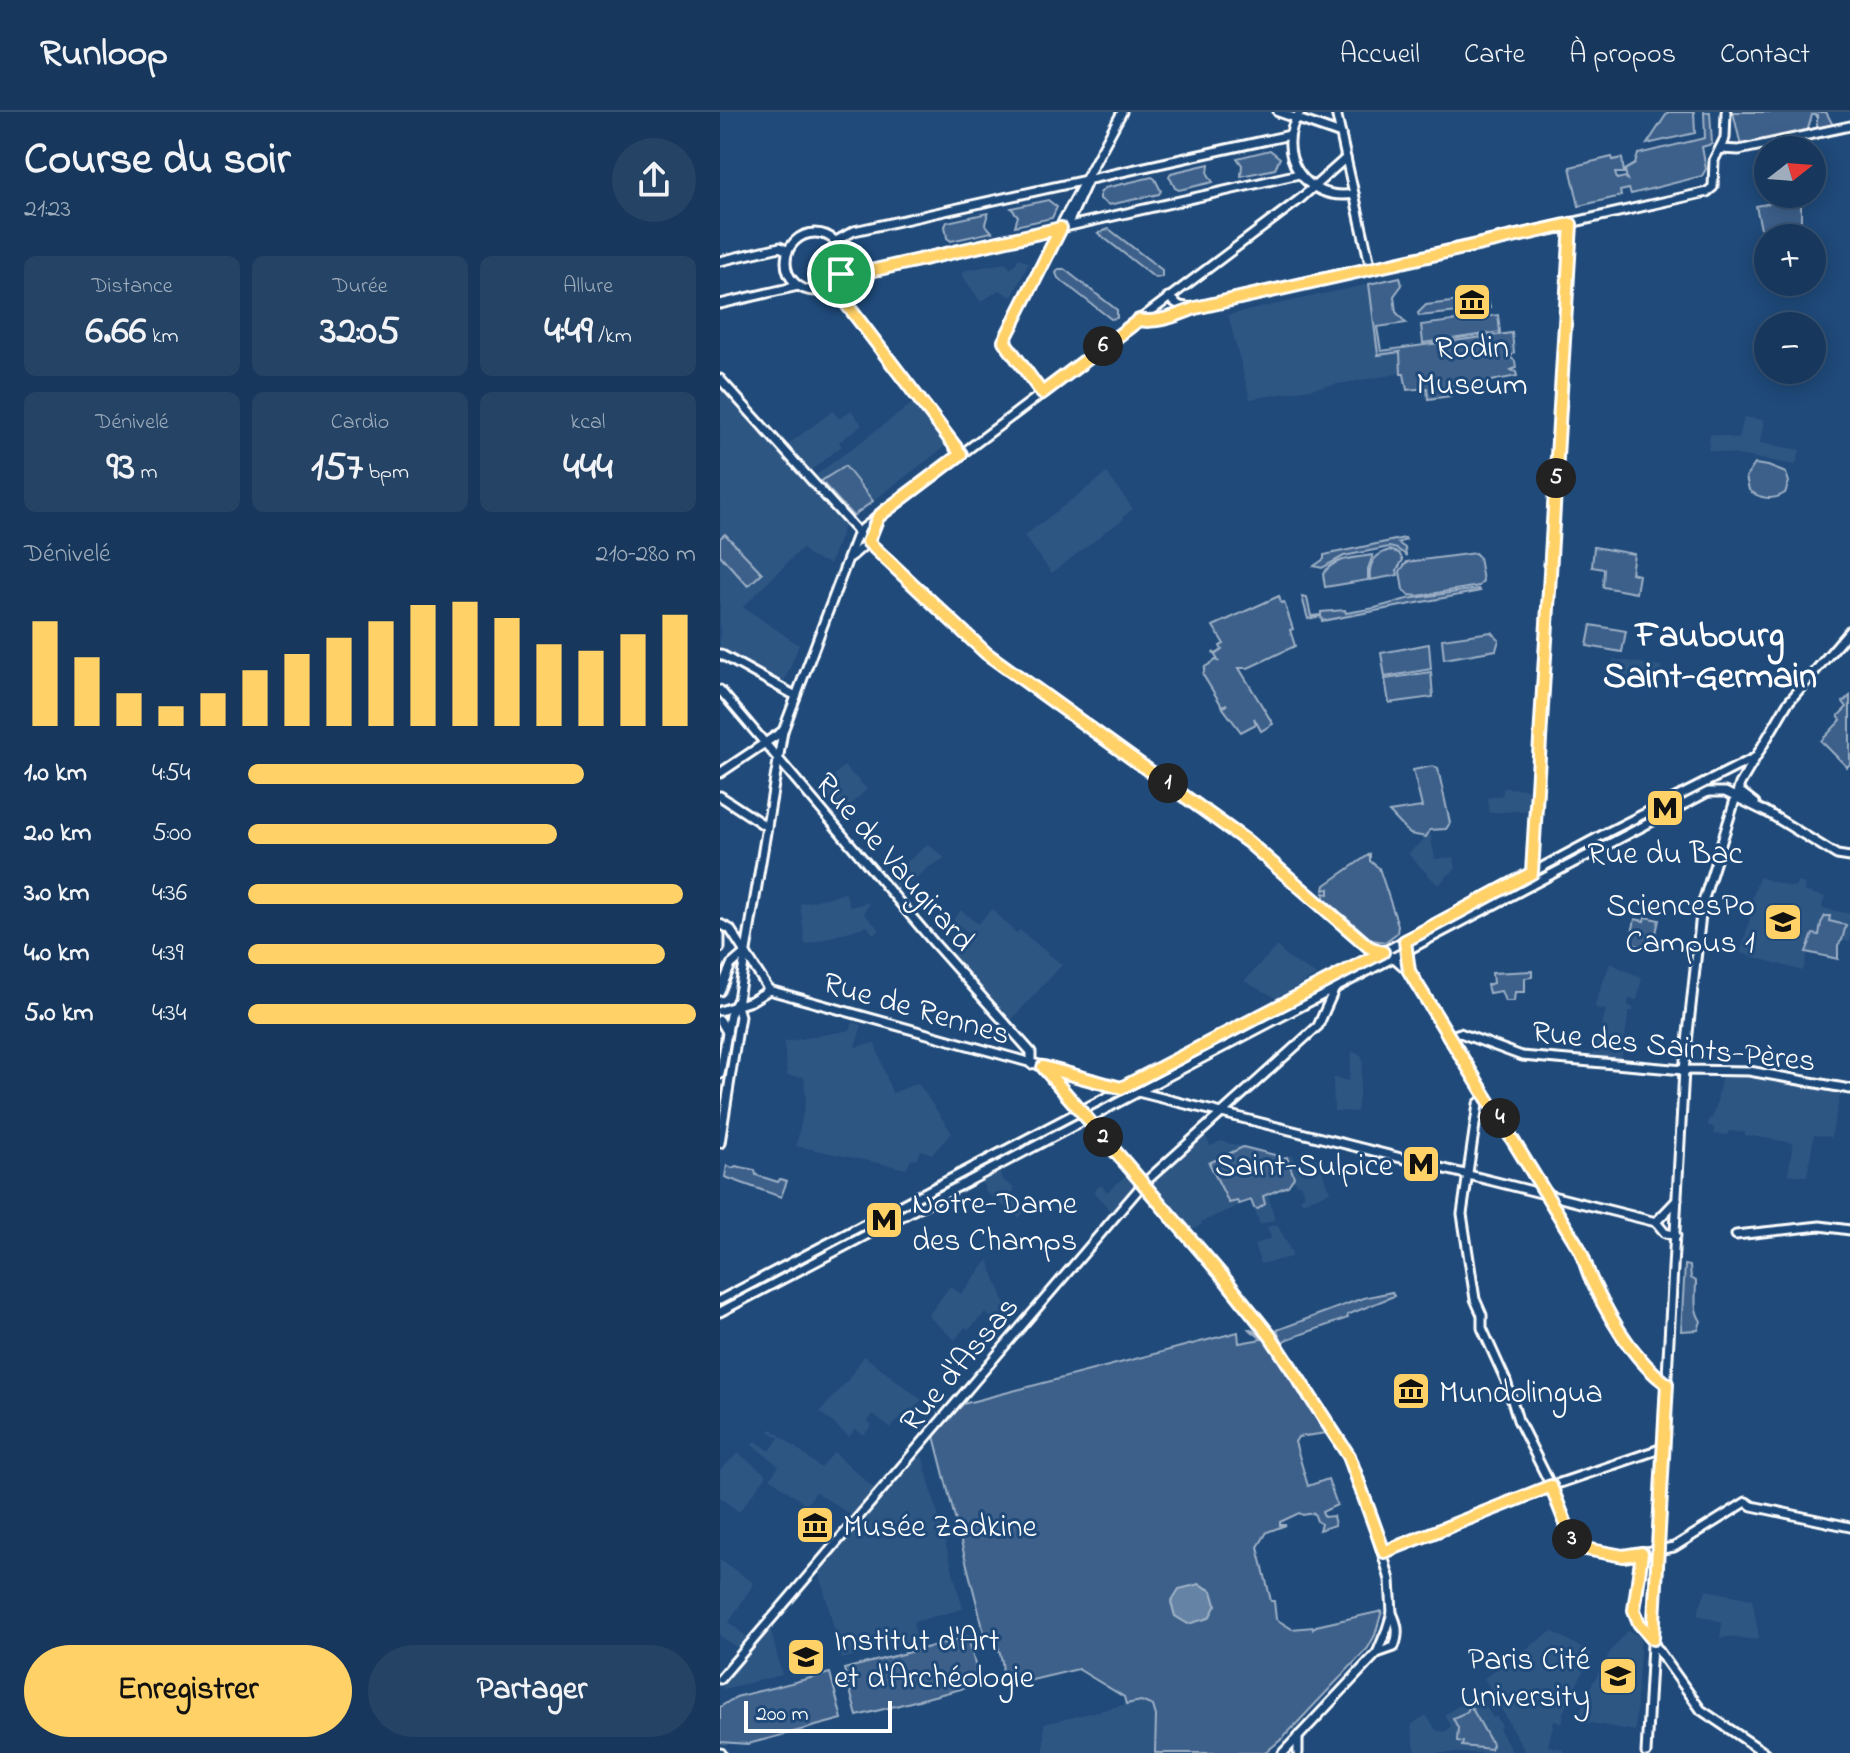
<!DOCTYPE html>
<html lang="fr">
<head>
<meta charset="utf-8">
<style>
	body { margin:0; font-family:"Indie Flower",sans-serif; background:#244365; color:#f1f3f6; height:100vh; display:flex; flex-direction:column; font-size:30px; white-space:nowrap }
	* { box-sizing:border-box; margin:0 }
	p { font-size:26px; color:#9eacbb }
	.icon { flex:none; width:44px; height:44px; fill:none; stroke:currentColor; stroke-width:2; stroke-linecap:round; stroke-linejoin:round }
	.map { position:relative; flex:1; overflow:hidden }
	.panel { display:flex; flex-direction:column; background:#17385c; width:720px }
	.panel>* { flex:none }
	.needle { width:52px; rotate:73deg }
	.buttons { position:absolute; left:1034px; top:24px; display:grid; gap:16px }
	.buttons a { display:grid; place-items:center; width:72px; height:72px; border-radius:50%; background:#17385c; box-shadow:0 4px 20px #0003,0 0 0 2px #365272; font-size:40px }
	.scale { position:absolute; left:24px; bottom:20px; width:148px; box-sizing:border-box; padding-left:8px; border:4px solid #fff; border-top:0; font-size:22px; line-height:28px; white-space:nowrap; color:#fff; -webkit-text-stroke:6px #1f4a7a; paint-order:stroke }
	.pin { position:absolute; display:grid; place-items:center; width:68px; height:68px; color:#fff; margin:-34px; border:4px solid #fff; border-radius:50%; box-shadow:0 2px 8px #0007 }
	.km { position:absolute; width:40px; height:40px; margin:-20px; border-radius:50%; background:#222; color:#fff; font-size:22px; line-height:40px; text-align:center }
	.round { display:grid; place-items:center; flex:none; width:84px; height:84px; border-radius:42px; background:#244365 }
	.summary { display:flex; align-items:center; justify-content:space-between; height:136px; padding:0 24px }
	h1 { font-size:44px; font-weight:700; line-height:60px }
	.stats { display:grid; grid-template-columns:repeat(3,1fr); gap:12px; height:136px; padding:8px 24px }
	.stats div { display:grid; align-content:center; border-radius:12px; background:#244365; text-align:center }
	.stats b { font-size:40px; font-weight:700 }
	.stats small { font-size:22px; font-weight:400 }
	.stats p { font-size:22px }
	.chart { height:224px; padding:16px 24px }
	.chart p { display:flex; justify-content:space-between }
	.chart svg { width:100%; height:144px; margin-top:8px; stroke:#ffd166; stroke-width:6 }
	.button { display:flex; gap:16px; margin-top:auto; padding:16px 24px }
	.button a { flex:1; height:92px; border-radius:48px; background:#ffd166; color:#111; font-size:32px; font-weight:700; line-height:92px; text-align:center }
	.button a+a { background:#244365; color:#f1f3f6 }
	ul { padding:0 24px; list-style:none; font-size:26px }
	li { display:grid; grid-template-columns:128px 96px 1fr; align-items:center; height:60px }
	li i { height:20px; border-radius:10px; background:#ffd166 }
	header { display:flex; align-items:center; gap:48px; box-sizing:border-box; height:112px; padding:0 40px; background:#17385c; border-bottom:2px solid #365272 }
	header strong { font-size:38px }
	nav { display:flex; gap:44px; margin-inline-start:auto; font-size:28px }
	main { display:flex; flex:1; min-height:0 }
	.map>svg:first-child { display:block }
	.built { fill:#2e5683 }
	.green { fill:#3c618b; stroke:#9eb0c5; stroke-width:2 }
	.water { fill:#6583a4; stroke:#a3b5c8; stroke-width:2 }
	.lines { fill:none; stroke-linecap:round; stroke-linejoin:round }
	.secondary-casing { stroke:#fff; stroke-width:13 }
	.primary-casing { stroke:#fff; stroke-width:13 }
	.secondary { stroke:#1f4a7a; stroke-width:7 }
	.primary { stroke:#1f4a7a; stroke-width:7 }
	.route-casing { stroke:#fff; stroke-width:16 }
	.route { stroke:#ffd166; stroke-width:10 }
	.labels { text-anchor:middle; stroke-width:6; stroke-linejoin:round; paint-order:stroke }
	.poi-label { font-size:32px; fill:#fff; stroke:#1f4a7a; text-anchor:start }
	.street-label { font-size:32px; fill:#fff; stroke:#1f4a7a }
	.quarter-label { font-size:36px; font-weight:bold; fill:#fff; stroke:#1f4a7a }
</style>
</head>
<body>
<header>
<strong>Runloop</strong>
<nav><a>Accueil</a><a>Carte</a><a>À propos</a><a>Contact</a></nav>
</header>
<main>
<section class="panel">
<div class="summary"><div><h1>Course du soir</h1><p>21:23</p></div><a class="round"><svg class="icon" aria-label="share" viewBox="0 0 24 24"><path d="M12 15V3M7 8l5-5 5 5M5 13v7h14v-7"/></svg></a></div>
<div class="stats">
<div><p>Distance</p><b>6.66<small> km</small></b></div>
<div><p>Durée</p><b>32:05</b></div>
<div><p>Allure</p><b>4:49<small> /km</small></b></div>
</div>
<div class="stats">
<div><p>Dénivelé</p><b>93<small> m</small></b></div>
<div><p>Cardio</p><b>157<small> bpm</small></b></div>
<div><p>kcal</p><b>444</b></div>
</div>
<div class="chart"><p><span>Dénivelé</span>210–280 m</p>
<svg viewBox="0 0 160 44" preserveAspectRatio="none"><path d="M5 44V12M15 44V23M25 44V34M35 44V38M45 44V34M55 44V27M65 44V22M75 44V17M85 44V12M95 44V7M105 44V6M115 44V11M125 44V19M135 44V21M145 44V16M155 44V10"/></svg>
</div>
<ul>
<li><b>1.0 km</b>4:54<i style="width:75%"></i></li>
<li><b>2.0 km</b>5:00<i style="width:69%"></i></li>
<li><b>3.0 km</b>4:36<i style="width:97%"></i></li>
<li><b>4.0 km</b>4:39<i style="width:93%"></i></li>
<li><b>5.0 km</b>4:34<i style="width:100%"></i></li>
</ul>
<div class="button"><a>Enregistrer</a><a>Partager</a></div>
</section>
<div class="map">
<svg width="1130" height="1641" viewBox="0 0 1130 1641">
	<rect width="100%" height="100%" fill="#1f4a7a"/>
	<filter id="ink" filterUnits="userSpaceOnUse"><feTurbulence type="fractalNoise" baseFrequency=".0125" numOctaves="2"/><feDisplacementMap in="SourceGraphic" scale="16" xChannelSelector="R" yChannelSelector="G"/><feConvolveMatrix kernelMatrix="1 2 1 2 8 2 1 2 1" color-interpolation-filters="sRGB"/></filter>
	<g filter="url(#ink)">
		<g class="built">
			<polygon points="299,146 309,151 292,185 279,178 261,190 241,162 246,158 285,151 291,157"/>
			<polygon points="649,172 657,242 680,240 683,261 530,287 508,203"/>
			<polygon points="0,276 124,414 110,452 91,445 82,436 23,495 79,533 65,568 51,565 0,536"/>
			<polygon points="193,291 226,334 133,404 96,363"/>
			<polygon points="131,298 142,313 119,330 122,334 90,359 67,333 113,299 119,307"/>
			<polygon points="1024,305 1044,308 1040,331 1080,338 1076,353 988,338 990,322 1019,327"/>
			<polygon points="387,361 413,397 403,405 404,407 388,418 386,418 383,422 332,461 304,424"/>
			<polygon points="893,547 942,554 938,569 891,562"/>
			<polygon points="124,654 147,677 120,703 99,678"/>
			<polygon points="783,676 813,677 812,698 769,701 767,686 783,683"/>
			<polygon points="710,721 715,747 734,745 736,756 718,773 688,742"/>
			<polygon points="208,732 225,746 209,755 179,781 167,767"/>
			<polygon points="1039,765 1071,775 1076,774 1077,770 1085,772 1084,779 1105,785 1102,796 1130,802 1130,830 1093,822 1083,859 1020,841 1030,807 1028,800"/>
			<polygon points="126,781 130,795 149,790 144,802 160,818 153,822 147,814 85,833 80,792"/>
			<polygon points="272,797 296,821 300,818 342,853 291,908 232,843 250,822 233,808 241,798 258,812"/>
			<polygon points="557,834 568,846 597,863 556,886 524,869"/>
			<polygon points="890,851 922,866 917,888 909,887 908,893 913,896 913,899 909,899 901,949 877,947 877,944 872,943 886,898 876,896 875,892"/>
			<polygon points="133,910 142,913 135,935 155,931 172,981 198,971 232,1021 212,1042 201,1038 197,1047 190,1049 187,1057 76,1034 86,987 84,965 67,964 64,930 130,918"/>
			<polygon points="632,939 642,944 643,951 637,1000 614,999 613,966 629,969"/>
			<polygon points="1008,961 1058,967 1121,980 1111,1025 1094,1023 1087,1064 1068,1062 1073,1031 1025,1023 1025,1020 1009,1019 1008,1023 994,1022 994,1015 988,1014 989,1006 992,1006 996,994 1002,962"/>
			<polygon points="486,1024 490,1034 501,1029 559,1044 560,1047 572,1043 578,1052 597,1046 610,1080 582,1091 580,1086 585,1084 580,1072 577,1072 574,1068 568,1074 548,1082 555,1108 540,1113 531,1088 481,1110 482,1113 469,1118 432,1075 432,1072"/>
			<polygon points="279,1059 282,1067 294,1076 293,1083 308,1094 299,1106 266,1080 261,1069"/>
			<polygon points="409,1061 417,1070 391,1100 374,1079 381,1073 387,1080"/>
			<polygon points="555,1113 558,1114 572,1141 571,1145 541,1152 534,1133 551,1126 547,1115"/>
			<polygon points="268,1148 287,1196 276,1209 265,1201 249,1217 245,1215 235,1228 208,1204 230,1174 241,1182"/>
			<polygon points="144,1244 202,1288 187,1306 183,1303 171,1316 153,1302 147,1309 152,1313 144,1323 135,1317 129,1325 100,1300 127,1269"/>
			<polygon points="52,1317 101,1356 114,1340 155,1377 132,1404 96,1380 86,1393 50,1366 59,1354 31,1332 36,1329 50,1339 59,1326 49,1319"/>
			<polygon points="18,1341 47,1363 19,1400 0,1385 0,1358"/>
			<polygon points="202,1343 243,1497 193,1510 197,1528 122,1547 99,1459 197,1344"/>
			<polygon points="0,1448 34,1471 9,1510 28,1526 19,1537 0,1524"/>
			<polygon points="986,1478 1032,1487 1039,1525 1037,1528 1010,1525 1000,1526 1002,1510 977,1503"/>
			<polygon points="48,1519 51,1519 62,1563 3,1577 3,1571"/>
			<polygon points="832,1519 872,1542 849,1588 843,1601 843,1611 834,1609 828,1634 843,1637 843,1641 806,1641 764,1566"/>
			<polygon points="907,1519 921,1524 915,1619 859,1609 858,1605 870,1576 890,1540"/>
			<polygon points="758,1581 773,1606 776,1604 782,1614 779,1616 793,1641 696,1641 691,1616 692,1612 706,1603 716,1618 725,1620 731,1614 724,1603"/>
			<polygon points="420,1589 429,1591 435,1599 435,1641 324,1641 324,1612"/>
		</g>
		<g class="green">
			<polygon points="948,0 974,0 975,21 927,32"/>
			<polygon points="984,0 990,0 992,32 982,35 986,57 982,64 911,82 909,77 900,79 901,84 859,94 850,55 892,45 893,48 902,46 904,61 895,61 897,67 905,65 907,67 905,58 915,52 918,42 985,26"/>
			<polygon points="1013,0 1106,0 1113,13 1097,17 1097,3 1092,3 1087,20 1021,34"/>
			<polygon points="550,38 560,46 555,57 521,64 522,53 517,46"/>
			<polygon points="489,52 488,62 493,70 459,78 455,76 449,64 451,61"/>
			<polygon points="432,65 435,67 441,79 439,82 389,93 380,87 380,81 385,76"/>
			<polygon points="1081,85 1081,109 1041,117 1036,94"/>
			<polygon points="328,88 337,95 332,106 295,114 298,104 291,96"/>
			<polygon points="268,101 265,112 272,120 231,129 227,126 225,114 227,110"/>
			<polygon points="389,117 442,158 442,165 435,166 378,121"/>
			<polygon points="339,157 344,157 397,198 397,206 391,207 338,166 336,161"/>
			<polygon points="680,165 682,173 674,184 676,200 686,211 657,215 661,239 792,221 794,241 790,245 795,249 796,256 791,258 796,260 797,264 746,274 730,273 731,284 708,287 707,276 687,278 684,262 681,262 680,240 658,243 649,172"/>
			<polygon points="767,185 770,196 741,200 742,196 739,200 699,204 698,201 706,193 748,188 749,190 756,189 757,192 751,194 749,190 744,195 761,196 762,192 758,191 757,186"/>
			<polygon points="778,203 780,220 703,231 701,213"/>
			<path d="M1035 352 1048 354 1066 361 1069 370 1065 381C1053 389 1040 387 1029 378L1026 365Z"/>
			<polygon points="125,354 153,389 133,404 101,369"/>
			<polygon points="5,422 42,461 28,474 0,443 0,426"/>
			<polygon points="685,426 686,428 678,431 685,436 686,443 677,437 669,435 624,444 602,456 594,454 604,447 604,443"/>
			<polygon points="874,435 914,442 911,461 919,463 916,481 883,475 884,457 872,455"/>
			<path d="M670 438 679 441 683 448 677 458 678 463 650 468C648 452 654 442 670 438Z"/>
			<polygon points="755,441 759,445 763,469 759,474 698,484 689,483 683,478 680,459 687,450"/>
			<path d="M653 443 648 457V468L605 475 603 462C614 445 635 446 653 443Z"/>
			<polygon points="758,477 760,479 602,509 601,504 588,507 582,485 587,486 591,504 601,503 601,500 625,498 626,501 655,496 687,487"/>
			<polygon points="559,484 561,491 564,490 573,517 570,518 575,534 528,556 519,556 553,612 541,619 534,606 536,612 521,620 503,596 507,592 502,594 483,563 485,555 496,548 499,550 493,540 496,542 502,538 500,534 504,532 493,514"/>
			<polygon points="871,513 906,519 902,540 867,534"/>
			<polygon points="771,520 779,528 776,538 724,547 722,527"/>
			<polygon points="709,532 711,557 665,565 661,541"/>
			<polygon points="711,560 713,585 669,591 665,567"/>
			<polygon points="1130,584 1130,652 1127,655 1101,629 1121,608 1118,604 1127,595 1123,590"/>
			<polygon points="713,654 718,657 730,711 726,717 710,718 706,725 690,722 669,700 702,695 693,658"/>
			<polygon points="650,742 650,749 659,756 678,813 677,821 665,830 652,828 604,786 604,781 609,782 609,777 604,778 605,773"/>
			<polygon points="1105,804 1110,804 1109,809 1126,813 1122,828 1118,833 1118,847 1086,840 1093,822 1099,823 1101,811"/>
			<polygon points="925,805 939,808 932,839 910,831 915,807 924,809"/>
			<polygon points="812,859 812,865 805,866 805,880 795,880 794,889 785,889 781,879 769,881 767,873 773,871 772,861"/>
			<polygon points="523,1035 559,1044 560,1047 567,1045 574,1065 568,1074 543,1084 545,1092 538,1097 534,1096 531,1088 519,1092 517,1089 509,1091 489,1051"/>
			<polygon points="7,1053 12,1056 16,1054 35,1058 36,1063 58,1070 60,1067 67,1069 61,1085 5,1065"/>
			<path d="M965 1153 970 1154 971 1166 976 1169C976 1185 973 1198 981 1209L978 1218 961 1219Z"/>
			<polygon points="672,1180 674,1184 627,1203 628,1206 565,1228 563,1232 557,1218 643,1186"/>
			<path d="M529 1217H531L545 1226 607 1321 578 1325 575 1330 588 1374 608 1367 617 1393 602 1400 604 1405 613 1404 615 1413 599 1418 601 1412 597 1409 594 1401 583 1403 579 1401 560 1410V1413H566L547 1420 538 1435 551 1489H554L556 1507 572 1517 593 1515V1517L596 1514 662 1499 655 1523 648 1536 563 1626 545 1641H435L436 1604 433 1594 421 1589 406 1592 404 1585 358 1557 279 1576 277 1569 281 1567C286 1554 278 1530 270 1520H264L214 1324 243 1292 518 1220 519 1231 542 1227Z"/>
			<polygon points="248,1525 260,1572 137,1604 124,1557"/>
			<polygon points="110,1561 122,1607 28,1632 0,1630 0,1595 16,1585"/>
			<polygon points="750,1593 772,1632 771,1637 742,1634 743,1630 737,1629 738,1616 733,1606 747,1600"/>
		</g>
		<polygon class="water" points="479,1472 492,1479 496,1493 489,1506 468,1512 455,1504 451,1490 459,1477"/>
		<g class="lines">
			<g class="secondary-casing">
				<g id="secondary">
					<polyline points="558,0 621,22"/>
					<path d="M580 0C552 41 586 91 634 82"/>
					<polyline points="1000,37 1019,38 1130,14"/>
					<polyline points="626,46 651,157"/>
					<polyline points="343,115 350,107 367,70"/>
					<circle cx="95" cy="150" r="29"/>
					<polyline points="116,129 134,119 570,23"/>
					<polyline points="0,149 60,135 68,139"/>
					<polyline points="121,162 137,162 579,62"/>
					<polyline points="112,173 241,342"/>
					<polyline points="448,185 460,194 473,196"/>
					<polyline points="0,192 78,174"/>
					<path d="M419 208C436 211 459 203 475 196L987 80 993 75 994 48 1005 26 1006 0"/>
					<polyline points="0,267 138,420 266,541 528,730 649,835 673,845 689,859"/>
					<polyline points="322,281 284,229 341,116 343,109 402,0"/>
					<polyline points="0,542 76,584"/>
					<polyline points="0,578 214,831 311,940 311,952"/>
					<polyline points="1018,678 1035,691"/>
					<polyline points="1045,699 1117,743 1130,745"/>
					<polyline points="811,773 851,112"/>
					<polyline points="0,812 10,817 49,878"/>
					<polyline points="0,823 0,836"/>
					<path d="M686 835 689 859 695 869 859 1136C865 1147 867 1160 873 1171 890 1207 915 1249 947 1272"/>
					<polyline points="49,878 402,976"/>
					<polyline points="0,879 11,853 25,841"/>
					<polyline points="0,899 31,889 49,878"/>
					<polyline points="0,908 7,920"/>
					<polyline points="728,925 740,921 802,944 964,958 1029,959 1130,977"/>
					<polyline points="324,957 504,1166 551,1225 629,1344 653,1408 670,1468 672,1501 667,1517 657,1541 563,1641"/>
					<polyline points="418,980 936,1110"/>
					<polyline points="766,985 758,992 742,1102 755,1187 762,1203 762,1216 786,1269 798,1308 831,1374 855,1435 903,1444 954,1435 1026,1390 1032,1394 1130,1415"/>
					<polyline points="936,1110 957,1088"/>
					<polyline points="936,1110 945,1121 956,1124"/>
					<polyline points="1016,1123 1100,1114 1130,1118"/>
					<polyline points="0,1188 663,840 888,720 1034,646"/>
					<polyline points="0,1200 988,680 1005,680 1046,700"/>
					<polyline points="664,1440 831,1374 943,1336"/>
					<polyline points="922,1441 914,1498 919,1511 981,1598 1045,1641"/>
					<path d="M657 1541 674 1535C679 1522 678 1513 672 1501"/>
					<polyline points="0,1567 423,1072 598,914 615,876"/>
					<polyline points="578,1641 578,1624"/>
				</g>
			</g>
			<g class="primary-casing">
				<g id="primary">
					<polyline points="131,445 148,430 158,405"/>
					<polyline points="0,661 63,619"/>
					<polyline points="0,684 47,715"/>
					<polyline points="0,962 10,903 18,887 63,619 138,420 580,87 626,46 616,0"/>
					<polyline points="0,1031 20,904 17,894"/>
					<polyline points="0,1641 1,1641"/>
					<polyline points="926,1641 964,958 982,793 1020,672 1067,592 1130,518"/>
				</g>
			</g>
			<use href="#secondary" class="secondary"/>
			<use href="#primary" class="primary"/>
		</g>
	</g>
	<g class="lines" filter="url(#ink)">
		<g class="route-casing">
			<path id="route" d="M851 112 812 761 685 829 689 859 695 869 859 1136C865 1147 867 1160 873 1171 890 1207 915 1249 947 1272L933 1527 919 1511 914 1498 922 1441 903 1444 855 1435 831 1374 664 1440 629 1344 551 1225 504 1166 323 955 401 976 663 840 649 835 528 730 266 541 148 430 158 405 164 400 241 342 112 173 121 162H137L341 116 284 229 322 281 419 208C436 212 459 203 475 196Z"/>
		</g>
		<use href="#route" class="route"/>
	</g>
	<defs>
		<g id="museum-square" transform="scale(2)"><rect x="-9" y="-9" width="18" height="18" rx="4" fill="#ffd166" stroke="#1f4a7a"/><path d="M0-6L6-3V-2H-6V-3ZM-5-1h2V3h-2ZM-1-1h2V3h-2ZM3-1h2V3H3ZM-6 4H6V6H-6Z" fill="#111"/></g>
		<g id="metro-square" transform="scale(2)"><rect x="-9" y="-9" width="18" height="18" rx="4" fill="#ffd166" stroke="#1f4a7a"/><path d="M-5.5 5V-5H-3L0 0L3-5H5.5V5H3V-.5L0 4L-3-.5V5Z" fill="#111"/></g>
		<g id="university-square" transform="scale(2)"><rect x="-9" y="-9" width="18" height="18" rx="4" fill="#ffd166" stroke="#1f4a7a"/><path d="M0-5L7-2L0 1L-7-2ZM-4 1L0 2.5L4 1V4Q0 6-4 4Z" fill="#111"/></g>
	</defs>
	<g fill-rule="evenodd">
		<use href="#museum-square" x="752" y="190"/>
		<use href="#metro-square" x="945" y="696"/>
		<use href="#university-square" x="1063" y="810"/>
		<use href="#metro-square" x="701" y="1052"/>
		<use href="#metro-square" x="164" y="1108"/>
		<use href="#museum-square" x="691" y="1279"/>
		<use href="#museum-square" x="95" y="1413"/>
		<use href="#university-square" x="86" y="1545"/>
		<use href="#university-square" x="898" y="1564"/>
	</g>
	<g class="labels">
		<g class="poi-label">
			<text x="752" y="245" text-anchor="middle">Rodin<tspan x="752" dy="37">Museum</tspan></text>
			<text x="945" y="751" text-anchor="middle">Rue du Bac</text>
			<text x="1035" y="803" text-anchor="end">SciencesPo<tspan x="1035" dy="37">Campus 1</tspan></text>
			<text x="673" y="1063" text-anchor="end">Saint-Sulpice</text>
			<text x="192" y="1101">Notre-Dame<tspan x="192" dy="37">des Champs</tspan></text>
			<text x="719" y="1290">Mundolingua</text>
			<text x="123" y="1424">Musée Zadkine</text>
			<text x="114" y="1538">Institut d'Art<tspan x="114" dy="37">et d'Archéologie</tspan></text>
			<text x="870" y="1557" text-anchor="end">Paris Cité<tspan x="870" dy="37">University</tspan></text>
		</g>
		<g class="street-label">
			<text transform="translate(176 749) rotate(49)" y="11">Rue de Vaugirard</text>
			<text transform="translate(197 895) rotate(16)" y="11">Rue de Rennes</text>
			<text transform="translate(954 933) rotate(6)" y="11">Rue des Saints-Pères</text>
			<text transform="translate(238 1251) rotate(-50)" y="11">Rue d'Assas</text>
		</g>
		<g class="quarter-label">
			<text x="990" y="534">Faubourg<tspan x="990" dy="41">Saint-Germain</tspan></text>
		</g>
	</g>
</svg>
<div class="buttons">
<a><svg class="needle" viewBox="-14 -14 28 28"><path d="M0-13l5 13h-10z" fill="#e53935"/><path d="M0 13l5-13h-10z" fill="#9eacbb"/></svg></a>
<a>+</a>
<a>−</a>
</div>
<div class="scale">200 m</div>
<div class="pin" style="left:121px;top:162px;background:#1e9e55"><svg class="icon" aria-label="arrive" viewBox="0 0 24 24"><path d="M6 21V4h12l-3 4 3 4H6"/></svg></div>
<b class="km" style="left:448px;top:671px">1</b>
<b class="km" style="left:383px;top:1025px">2</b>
<b class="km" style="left:852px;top:1427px">3</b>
<b class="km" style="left:780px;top:1006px">4</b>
<b class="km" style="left:836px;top:366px">5</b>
<b class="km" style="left:383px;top:234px">6</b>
</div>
</main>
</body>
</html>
